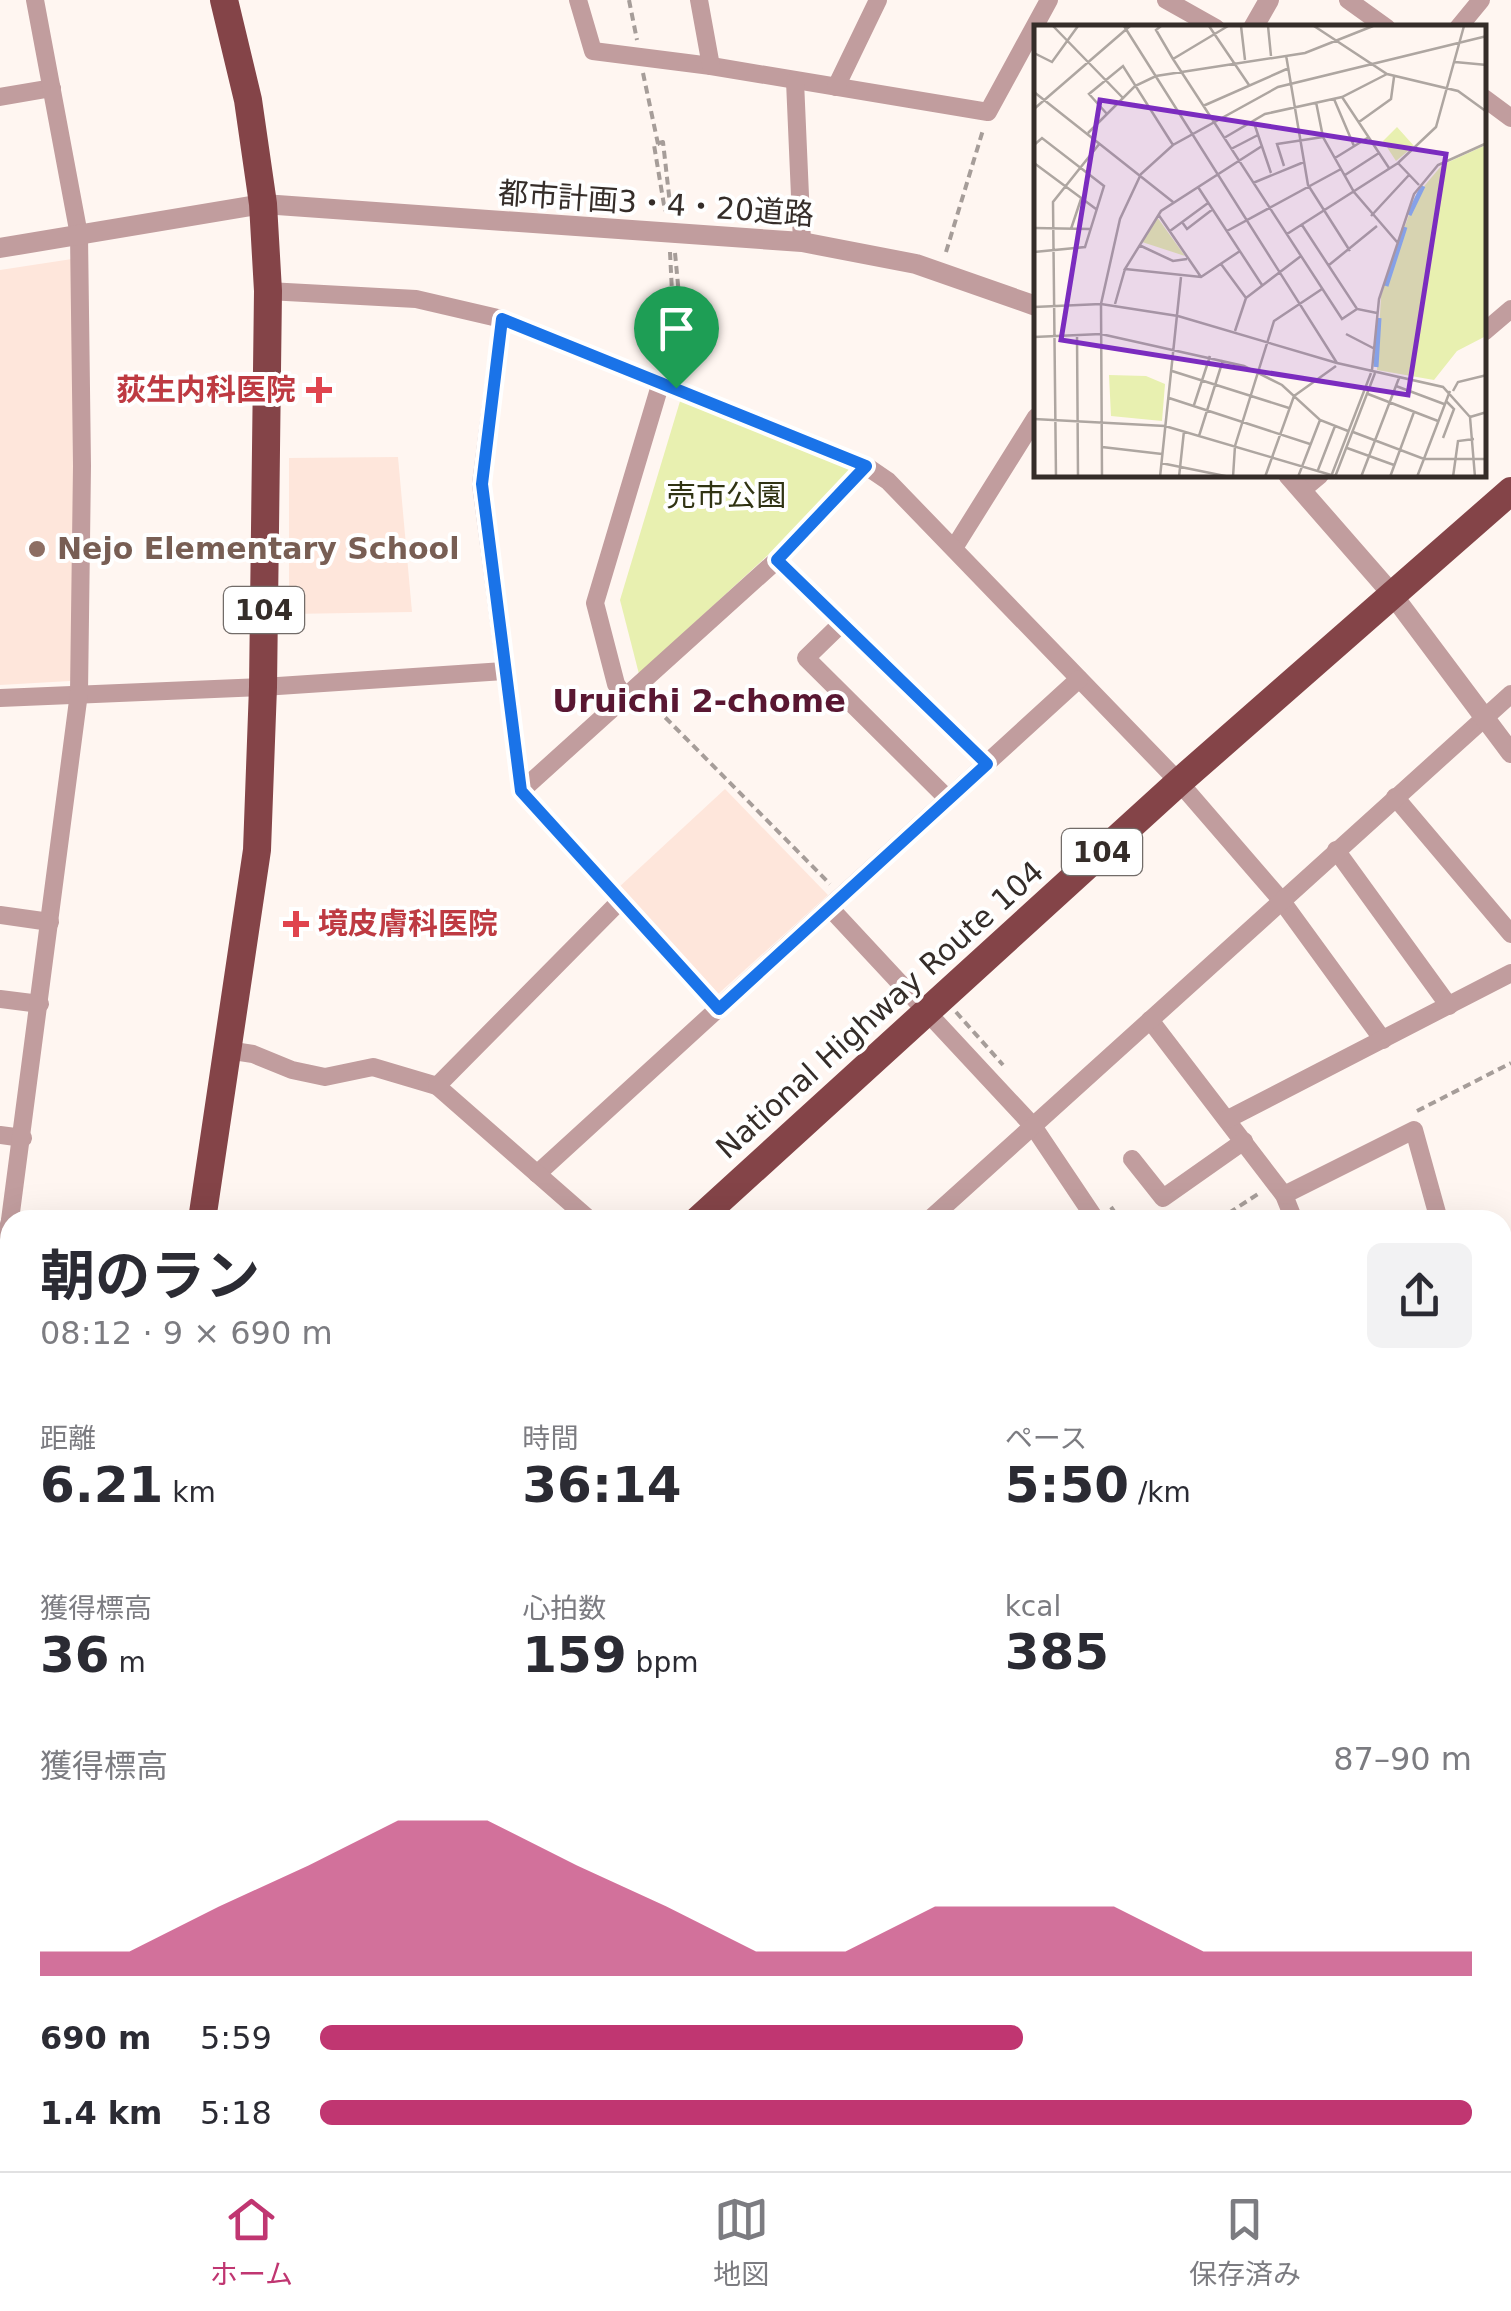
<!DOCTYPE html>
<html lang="ja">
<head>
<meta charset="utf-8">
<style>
	body { margin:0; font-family:"DejaVu Sans","Noto Sans JP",sans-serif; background:#f2f2f3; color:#2b2b33; height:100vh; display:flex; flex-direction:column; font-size:38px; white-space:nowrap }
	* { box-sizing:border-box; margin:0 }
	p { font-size:32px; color:#7c7c81 }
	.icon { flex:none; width:55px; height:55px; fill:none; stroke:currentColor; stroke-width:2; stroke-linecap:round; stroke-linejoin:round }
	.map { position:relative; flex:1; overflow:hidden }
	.drawer { position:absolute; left:0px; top:1210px; width:1512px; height:962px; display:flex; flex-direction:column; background:#fff; border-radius:30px 30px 0 0; box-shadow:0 10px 40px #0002 }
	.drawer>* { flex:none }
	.pin { position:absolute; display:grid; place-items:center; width:85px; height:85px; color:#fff; margin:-102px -42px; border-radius:50% 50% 50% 0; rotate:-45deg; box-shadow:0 0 10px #0007 }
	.pin .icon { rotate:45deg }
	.round { display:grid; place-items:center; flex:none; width:105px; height:105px; border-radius:15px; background:#f2f2f3 }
	.head { display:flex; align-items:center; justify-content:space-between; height:170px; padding:0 40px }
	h1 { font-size:55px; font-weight:700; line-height:75px }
	.metrics { display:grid; grid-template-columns:repeat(3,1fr); gap:15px; height:170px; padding:10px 40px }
	.metrics div { display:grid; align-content:center }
	.metrics b { font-size:50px; font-weight:700 }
	.metrics small { font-size:28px; font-weight:400 }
	.metrics p { font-size:28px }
	.chart { height:280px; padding:20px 40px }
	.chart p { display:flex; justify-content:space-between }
	.chart svg { width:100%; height:180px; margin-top:10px; fill:#c03671; opacity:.7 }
	ul { padding:0 40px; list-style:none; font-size:32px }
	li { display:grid; grid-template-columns:160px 120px 1fr; align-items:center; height:75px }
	li i { height:25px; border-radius:12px; background:#c03671 }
	.menu { display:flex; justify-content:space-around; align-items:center; height:140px; border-top:2px solid #e1e1e2; background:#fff; font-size:28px; color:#7c7c81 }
	.menu a { display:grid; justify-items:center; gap:5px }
	.menu .active { color:#c03671 }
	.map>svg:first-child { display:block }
	.built { fill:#fee6db }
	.green { fill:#e8f0b0 }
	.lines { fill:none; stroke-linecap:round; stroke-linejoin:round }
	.river { stroke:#89b6ef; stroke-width:32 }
	.path { stroke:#a69d99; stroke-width:4; stroke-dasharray:8 5; stroke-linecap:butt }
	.service { stroke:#c19d9e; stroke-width:9 }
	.minor { stroke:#c19d9e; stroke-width:18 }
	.tertiary { stroke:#c19d9e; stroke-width:20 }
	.secondary { stroke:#a47274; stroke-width:22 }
	.trunk { stroke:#844448; stroke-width:28 }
	.route-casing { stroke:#fff; stroke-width:20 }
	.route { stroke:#1a73e8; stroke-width:12 }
	.health-dot { fill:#e0444e; stroke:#fff; stroke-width:4 }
	.education-dot { fill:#8d6e63; stroke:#fff; stroke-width:4 }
	.labels { text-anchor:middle; stroke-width:8; stroke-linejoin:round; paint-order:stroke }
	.shield { fill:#fff; stroke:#726c69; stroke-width:2.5 }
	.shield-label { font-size:28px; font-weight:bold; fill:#352d29 }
	.street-label { font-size:30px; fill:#352d29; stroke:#fff }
	.health-label { font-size:30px; font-weight:bold; fill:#be3a42; stroke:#fff; text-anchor:end }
	.park-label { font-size:30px; fill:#303313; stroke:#fff }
	.education-label { font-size:30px; font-weight:bold; fill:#785e54; stroke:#fff; text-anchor:start }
	.neighbourhood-label { font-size:32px; font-weight:bold; fill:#591732; stroke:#fff }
	.inset-river { fill:none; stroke:#89b6ef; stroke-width:5 }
	.inset-road { fill:none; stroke:#aea6a1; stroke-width:2.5 }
	.view { fill:#7b2cbf; fill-opacity:0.15; stroke:#7b2cbf; stroke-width:5 }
	.inset-edge { fill:none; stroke:#352d29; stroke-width:5 }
</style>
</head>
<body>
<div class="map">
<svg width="1511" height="2171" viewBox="0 0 1511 2171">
	<rect width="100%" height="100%" fill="#fff6f1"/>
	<g class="built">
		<polygon points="72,259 74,678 70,681 0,685 0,270"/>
		<polygon points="398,457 412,612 289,614 289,458"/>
		<polygon points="725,789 828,895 718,994 618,888"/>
	</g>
	<g class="green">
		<polygon points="681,398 851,466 852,472 818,509 639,674 620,600"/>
		<polygon points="1511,1792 1511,1953 1502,1947 1503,1800"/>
		<polygon points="125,2162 1447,2162 1454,2171 125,2171"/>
	</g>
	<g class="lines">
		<g class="river">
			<polyline points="0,1917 10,1919"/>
			<polyline points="1442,2162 1449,2171"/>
		</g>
		<g class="path">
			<polyline points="629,0 637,40"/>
			<polyline points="643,73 658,144 654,145 665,211"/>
			<polyline points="659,143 663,142 671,213"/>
			<polyline points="670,252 676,372"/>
			<polyline points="946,252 983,130"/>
			<polyline points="675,253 682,327 676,327"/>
			<polyline points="647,699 830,884"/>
			<polyline points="956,1012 1003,1065"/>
			<polyline points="1417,1111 1511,1063"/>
			<polyline points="1111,1207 1120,1220"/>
			<polyline points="1218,1220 1258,1194"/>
			<polyline points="0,1826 10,1821"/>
			<polyline points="0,1842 10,1848"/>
			<polyline points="1502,2015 1511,2005"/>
			<polyline points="1410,2162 1417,2171"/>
			<polyline points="971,2171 973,2162"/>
		</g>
		<g class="service">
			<polyline points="923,2162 927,2171"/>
			<polyline points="1022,2171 1024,2162"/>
		</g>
		<g class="minor">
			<polyline points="578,0 593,51 711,66 988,112 1049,0"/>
			<polyline points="699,0 711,66"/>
			<polyline points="1166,0 1216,28"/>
			<polyline points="1348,0 1387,28"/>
			<polyline points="1458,28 1481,0"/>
			<polyline points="795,81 802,242"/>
			<polyline points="836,87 878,0"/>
			<polyline points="0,97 52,88"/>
			<polyline points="1484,98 1511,118"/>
			<polyline points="268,291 416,299 502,319"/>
			<polyline points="1484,332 1511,309"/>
			<polyline points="1302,490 1320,475"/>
			<polyline points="954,548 1036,417"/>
			<polyline points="777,560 987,764"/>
			<polyline points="842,623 806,658 948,799"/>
			<polyline points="624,696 616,684 595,603 661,382"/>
			<polyline points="0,698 263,687 504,671"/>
			<polyline points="521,791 777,560 866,466"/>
			<polyline points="1395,797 1511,934"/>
			<polyline points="1336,850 1449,1006"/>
			<polyline points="830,908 1033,1126 1096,1220"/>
			<polyline points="0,915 50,922"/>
			<polyline points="0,999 40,1004"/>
			<polyline points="719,1009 521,791 481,484 502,319 866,466 888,481 1179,782 1281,900 1383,1040"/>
			<polyline points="1150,1020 1284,1195 1294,1220"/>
			<polyline points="227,1050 253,1054 292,1070 325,1077 373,1067 437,1086"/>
			<polyline points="1228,1119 1511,973"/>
			<polyline points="0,1135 23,1138"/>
			<polyline points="1132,1159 1163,1198 1244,1141"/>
			<polyline points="537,1174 1079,679"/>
			<polyline points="1284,1195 1414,1130 1439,1220"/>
			<polyline points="10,1220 79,693 82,466 79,235 35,0"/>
			<polyline points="590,1220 437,1086 620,901"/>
			<polyline points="929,1220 1511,694"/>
			<polyline points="0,1255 10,1221"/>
			<polyline points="1502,1255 1511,1252"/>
			<polyline points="1502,1404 1511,1401"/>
			<polyline points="1502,1573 1511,1566"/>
			<polyline points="0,1621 10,1628"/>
			<polyline points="1502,1636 1511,1647"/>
			<polyline points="1502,1719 1511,1711"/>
			<polyline points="0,1901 10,1903"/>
			<polyline points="0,1932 10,1934"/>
			<polyline points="1502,1963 1511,1969"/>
			<polyline points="0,2082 10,2032"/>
			<polyline points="29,2171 31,2162"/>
		</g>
		<g class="tertiary">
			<polyline points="1253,28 1269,0"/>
			<polyline points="0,248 263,204 802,242 916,264 1036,306"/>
			<polyline points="1288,475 1392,594 1511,753"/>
			<polyline points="1466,2162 1473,2171"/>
		</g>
		<polyline class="secondary" points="98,2171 98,2162"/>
		<g class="trunk">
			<polyline points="202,1220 257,850 263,687 268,291 263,204 248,100 224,0"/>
			<polyline points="698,1220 1179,782 1511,491"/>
		</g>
	</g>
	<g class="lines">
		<g class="route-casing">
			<polygon id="route" points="502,319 866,466 777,560 987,764 719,1009 521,791 482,484"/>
		</g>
		<use href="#route" class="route"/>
	</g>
	<g class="health-dot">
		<path d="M314 375h10v10h10v10h-10v10h-10v-10h-10v-10h10z"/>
		<path d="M291 909h10v10h10v10h-10v10h-10v-10h-10v-10h10z"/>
	</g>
	<circle class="education-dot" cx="37" cy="549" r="10"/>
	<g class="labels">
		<g class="shield">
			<rect x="224" y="587" width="80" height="46" rx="8"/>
			<rect x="1062" y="829" width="80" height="46" rx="8"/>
		</g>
		<g class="shield-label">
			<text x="264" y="620">104</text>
			<text x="1102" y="862">104</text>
		</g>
		<g class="street-label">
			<text transform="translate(656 204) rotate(4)" y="10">都市計画3・4・20道路</text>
			<text transform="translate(880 1010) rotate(-42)" y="10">National Highway Route 104</text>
		</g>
		<g class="health-label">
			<text x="296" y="400">荻生内科医院</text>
			<text x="318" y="934" text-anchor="start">境皮膚科医院</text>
		</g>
		<g class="park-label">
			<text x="726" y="506">売市公園</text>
		</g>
		<g class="education-label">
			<text x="57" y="559">Nejo Elementary School</text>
		</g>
		<g class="neighbourhood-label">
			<text x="699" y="712">Uruichi 2-chome</text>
		</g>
	</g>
	<g transform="translate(1034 25)">
		<rect width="452" height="452" fill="#fff6f1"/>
		<path d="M363 102 380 121 362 136 349 116ZM452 120V311L423 326 400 355 343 345 347 271 381 172 408 140ZM123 192 151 231 108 217ZM75 350 112 351 131 359 128 396 77 391Z" fill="#e8f0b0"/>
		<path class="inset-river" d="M375 190 389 161M352 261 371 202M342 342 345 293"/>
		<path class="inset-road" d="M19 1 89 73M90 1 303 338M127 1 122 5 139 34 308 294 323 284M175 1 215 60M207 1 211 35M234 1 237 31M280 1 353 49 424 66 453 87M0 28 18 37 44 1M252 30 274 160 316 226M139 34 194 1M421 37 453 40M0 67 139 177M308 72 355 143M300 74 320 121M282 77 289 112 320 167 363 217M169 81 255 43M0 84 96 1M73 89 55 69 89 41 139 120M219 95 237 148M325 97 357 74 360 52M54 108 101 61 122 51 271 28 339 1M190 113 231 89 308 72 353 49M0 120 8 113 70 161 51 222 0 227M197 124 224 110M301 133 335 112M0 138 62 184M364 138 385 160M250 141 243 119 289 112M311 150 345 128M219 158 270 137M164 162 228 260M124 189 167 252M337 191 375 150M148 197 153 204 179 184M268 200 323 284 343 288M0 203 56 204M37 204 47 174M136 206 174 178M193 206 307 144M253 209 364 138 402 102 430 1M105 220 139 236 153 234M206 226 167 252 91 244 127 186 228 121M187 239 212 273 267 231M295 240 343 201M81 279 91 244M0 282 67 279 144 291 303 338M201 306 212 273M43 309 44 452M312 309 339 323M0 312 67 309 210 341 248 360 286 395 314 406M303 338 409 362 436 392M338 345 345 274 380 169 404 140 453 118M138 346 255 383M362 361 410 379M419 366 424 357 453 350M334 369 404 396M135 373 276 419M160 380 176 331M0 394 131 401 304 452M319 407 390 434H453M165 411 189 335M409 413 420 384 412 376M68 422 128 429M313 423 360 440M127 438 196 452M284 445 301 401M298 449 337 348M22 452 19 177 66 118M68 452 67 279 86 194 107 149 139 120 244 62 453 11M126 452 147 252M145 452 150 406M199 452 201 421 240 296 288 264M231 452 260 371 302 341M264 452 286 395M301 452 341 348M327 452 365 353M356 452 380 387M383 452 416 366M419 452 424 416 440 414M441 452 436 392 453 387"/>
		<path class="view" d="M66 75 412 129 374 370 27 315Z"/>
		<rect width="452" height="452" class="inset-edge"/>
	</g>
</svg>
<div class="pin" style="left:676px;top:388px;background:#1e9e55"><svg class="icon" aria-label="arrive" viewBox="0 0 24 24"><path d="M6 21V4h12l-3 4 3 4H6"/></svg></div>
<section class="drawer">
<div class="head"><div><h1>朝のラン</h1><p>08:12 · 9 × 690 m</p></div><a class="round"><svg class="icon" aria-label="share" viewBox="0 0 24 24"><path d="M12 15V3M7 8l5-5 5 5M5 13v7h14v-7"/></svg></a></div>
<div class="metrics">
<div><p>距離</p><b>6.21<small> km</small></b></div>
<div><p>時間</p><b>36:14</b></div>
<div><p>ペース</p><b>5:50<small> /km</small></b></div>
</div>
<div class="metrics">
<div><p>獲得標高</p><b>36<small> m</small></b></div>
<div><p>心拍数</p><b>159<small> bpm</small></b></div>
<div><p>kcal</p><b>385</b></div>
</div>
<div class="chart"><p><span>獲得標高</span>87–90 m</p>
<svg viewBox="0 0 160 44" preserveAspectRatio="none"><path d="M0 44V38L10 38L20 27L30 17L40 6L50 6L60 17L70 27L80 38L90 38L100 27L110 27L120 27L130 38L140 38L150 38L160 38V44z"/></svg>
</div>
<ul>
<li><b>690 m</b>5:59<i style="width:61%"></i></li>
<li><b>1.4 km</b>5:18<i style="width:100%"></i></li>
</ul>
</section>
</div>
<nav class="menu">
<a class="active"><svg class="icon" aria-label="home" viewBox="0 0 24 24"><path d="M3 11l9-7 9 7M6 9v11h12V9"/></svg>ホーム</a>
<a><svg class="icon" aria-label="map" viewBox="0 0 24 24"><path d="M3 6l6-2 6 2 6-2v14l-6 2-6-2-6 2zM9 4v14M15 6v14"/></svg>地図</a>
<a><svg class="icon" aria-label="saved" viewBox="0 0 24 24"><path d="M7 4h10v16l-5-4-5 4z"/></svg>保存済み</a>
</nav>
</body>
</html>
